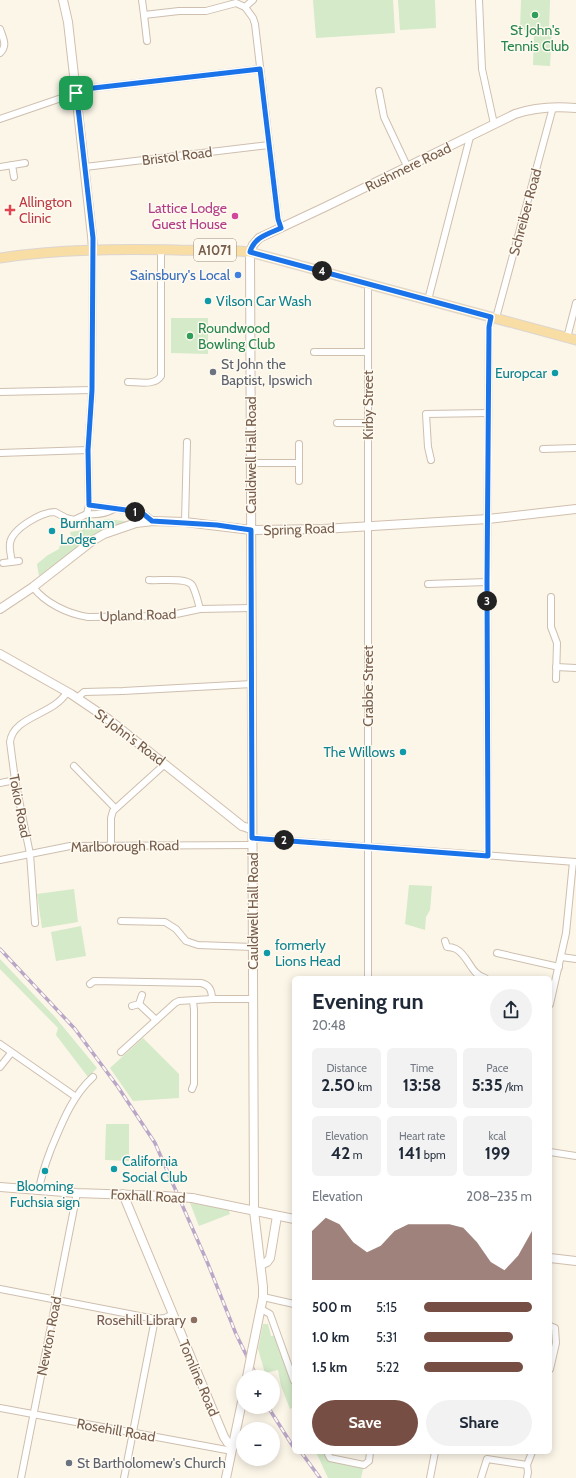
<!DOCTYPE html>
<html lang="en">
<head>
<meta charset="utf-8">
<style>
	body { margin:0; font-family:Cabin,sans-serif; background:#f2f2f3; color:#1f2937; height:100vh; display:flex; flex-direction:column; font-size:15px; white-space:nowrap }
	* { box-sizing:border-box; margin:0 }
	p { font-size:13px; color:#747a83 }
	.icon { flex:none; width:22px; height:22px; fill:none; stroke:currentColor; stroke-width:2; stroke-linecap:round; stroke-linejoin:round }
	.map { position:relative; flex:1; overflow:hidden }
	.drawer { position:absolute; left:292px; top:976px; width:260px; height:478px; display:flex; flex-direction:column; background:#fff; border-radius:6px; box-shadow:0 2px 10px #0003 }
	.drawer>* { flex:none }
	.buttons { position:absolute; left:236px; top:1370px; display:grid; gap:8px }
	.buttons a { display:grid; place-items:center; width:44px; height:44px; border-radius:50%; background:#fff; box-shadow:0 2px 10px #0003; font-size:20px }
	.pin { position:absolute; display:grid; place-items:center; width:34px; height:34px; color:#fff; margin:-17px; border-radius:8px; box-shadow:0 2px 6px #0006 }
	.km { position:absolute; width:20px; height:20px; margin:-10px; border-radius:50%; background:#222; color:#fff; font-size:11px; line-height:20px; text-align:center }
	.round { display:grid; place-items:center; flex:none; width:42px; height:42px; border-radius:21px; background:#f2f2f3 }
	.overview { display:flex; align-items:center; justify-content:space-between; height:68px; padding:0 20px }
	h1 { font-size:22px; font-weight:800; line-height:30px }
	.figures { display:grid; grid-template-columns:repeat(3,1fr); gap:6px; height:68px; padding:4px 20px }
	.figures div { display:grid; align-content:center; border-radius:6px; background:#f2f2f3; text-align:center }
	.figures b { font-size:17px; font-weight:800 }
	.figures small { font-size:11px; font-weight:400 }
	.figures p { font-size:11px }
	.chart { height:112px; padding:8px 20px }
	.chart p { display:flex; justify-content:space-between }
	.chart svg { width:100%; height:72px; margin-top:4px; fill:#774e44; opacity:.7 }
	.action { display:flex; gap:8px; margin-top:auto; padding:8px 20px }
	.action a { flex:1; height:46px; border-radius:24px; background:#774e44; color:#fff; font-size:16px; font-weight:800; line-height:46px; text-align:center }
	.action a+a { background:#f2f2f3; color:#1f2937 }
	ul { padding:0 20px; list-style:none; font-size:13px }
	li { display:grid; grid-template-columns:64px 48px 1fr; align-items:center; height:30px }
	li i { height:10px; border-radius:5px; background:#774e44 }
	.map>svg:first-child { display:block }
	.green { fill:#d4eac8 }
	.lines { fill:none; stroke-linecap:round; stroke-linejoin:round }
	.street-casing { stroke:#cebfaf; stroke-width:8 }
	.secondary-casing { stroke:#d1bfad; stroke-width:10 }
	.primary-casing { stroke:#dcd5d1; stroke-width:11 }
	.street { stroke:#fff; stroke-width:6 }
	.secondary { stroke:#fff; stroke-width:8 }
	.primary { stroke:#f8dea4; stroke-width:9 }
	.rail-casing { stroke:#baa7c7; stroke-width:3.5 }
	.rail { stroke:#fffaf0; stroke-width:2; stroke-dasharray:6; stroke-linecap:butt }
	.secondary-bridge-casing { stroke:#d1bfad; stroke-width:10; stroke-linecap:butt }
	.secondary-bridge { stroke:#fff; stroke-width:8 }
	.route-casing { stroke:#fff; stroke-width:8 }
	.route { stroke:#1a73e8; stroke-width:5 }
	.leisure-dot { fill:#2e9e5b; stroke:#fffaf0; stroke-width:1.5 }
	.health-dot { fill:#e0444e; stroke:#fffaf0; stroke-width:1.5 }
	.hotel-dot { fill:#d1479c; stroke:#fffaf0; stroke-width:1.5 }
	.shop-dot { fill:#3f7fe0; stroke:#fffaf0; stroke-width:1.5 }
	.culture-dot { fill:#0f9aa8; stroke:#fffaf0; stroke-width:1.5 }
	.worship-dot { fill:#6b7280; stroke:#fffaf0; stroke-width:1.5 }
	.education-dot { fill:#8d6e63; stroke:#fffaf0; stroke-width:1.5 }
	.labels { text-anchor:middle; stroke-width:3; stroke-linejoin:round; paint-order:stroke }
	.shield { fill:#fffaf0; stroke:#a08d7e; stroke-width:1 }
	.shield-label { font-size:13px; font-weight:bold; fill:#775e4d }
	.leisure-label { font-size:14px; fill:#27864d; stroke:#fffaf0 }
	.street-label { font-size:14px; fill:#775e4d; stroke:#fffaf0 }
	.health-label { font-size:14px; fill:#be3a42; stroke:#fffaf0; text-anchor:start }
	.hotel-label { font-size:14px; fill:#b23c85; stroke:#fffaf0; text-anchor:end }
	.shop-label { font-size:14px; fill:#366cbe; stroke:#fffaf0; text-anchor:end }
	.culture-label { font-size:14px; fill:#0d838f; stroke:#fffaf0; text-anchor:start }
	.worship-label { font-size:14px; fill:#5b616d; stroke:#fffaf0; text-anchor:start }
	.education-label { font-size:14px; fill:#785e54; stroke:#fffaf0; text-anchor:end }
</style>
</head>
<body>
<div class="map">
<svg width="576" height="1478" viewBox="0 0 576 1478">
	<rect width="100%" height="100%" fill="#fcf6e9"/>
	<g class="green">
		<polygon points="313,0 393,0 395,33 316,38"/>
		<polygon points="398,0 435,0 436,28 400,30"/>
		<polygon points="521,0 550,0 549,31 552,31 550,66 533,65 534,31 520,30"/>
		<polygon points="171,318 208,318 208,354 171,353"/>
		<polygon points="106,519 133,522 96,533 39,576 37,564 48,555 59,549 60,545 71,536 70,532 83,530 83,527 88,524"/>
		<polygon points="409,885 432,886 430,910 426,917 425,930 405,924"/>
		<polygon points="74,889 78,922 42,928 37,894"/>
		<polygon points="81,926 86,956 56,961 51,932"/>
		<polygon points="0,959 55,1017 97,1068 88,1077 56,1035 58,1028 0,969"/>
		<polygon points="143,1038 179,1074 179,1098 133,1101 110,1068"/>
		<polygon points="106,1124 129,1124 129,1161 105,1160"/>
		<polygon points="190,1203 228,1209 230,1214 199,1226"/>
		<polygon points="263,1324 268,1324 271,1336 278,1335 294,1381 294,1407 290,1409 281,1386 278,1370 265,1373 258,1349"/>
		<polygon points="316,1452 327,1452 330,1458 364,1465 361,1478 328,1478"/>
	</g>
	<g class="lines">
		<g class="street-casing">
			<g id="street">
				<polyline points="142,0 144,15 179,11 206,11 236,3 245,7 253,18 255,24 278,219 281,228"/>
				<polyline points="479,0 482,69 494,124"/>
				<polyline points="245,7 253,0"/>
				<polyline points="144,15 147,41"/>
				<path d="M0 29C3 38 8 46 0 53"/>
				<polyline points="76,90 260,69"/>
				<polyline points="379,91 384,117 407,166"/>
				<polyline points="0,119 76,93"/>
				<polyline points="12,165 14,177"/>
				<polyline points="0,167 25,163"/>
				<polyline points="85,167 269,145"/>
				<polyline points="428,300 470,137"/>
				<polyline points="496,318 553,107"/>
				<polyline points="567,338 576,303"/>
				<polyline points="314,352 368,352"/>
				<path d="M128 382C138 382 155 386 161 376V250"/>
				<polyline points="0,392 92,390"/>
				<polyline points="337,423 369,423"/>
				<polyline points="299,444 299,481"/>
				<polyline points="543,449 576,448"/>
				<polyline points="0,453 88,450"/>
				<polyline points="431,460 428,447 426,414 488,413"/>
				<polyline points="251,463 299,463"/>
				<polyline points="89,505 141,512 153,521"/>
				<polyline points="87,514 89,505 88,450 92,390 93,250"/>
				<path d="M87 514C96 515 105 514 114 509"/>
				<polyline points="185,522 187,442"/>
				<path d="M12 562C11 556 9 549 10 543 12 529 41 512 55 512L66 518 74 520 87 514"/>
				<polyline points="3,563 19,561"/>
				<path d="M149 580C159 581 186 577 192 585 196 592 198 602 200 609"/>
				<polyline points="428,584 487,582"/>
				<path d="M33 587C45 603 68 614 88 617L167 616 200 609 251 608"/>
				<polyline points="551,597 551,627 557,643 556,679"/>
				<polyline points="556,667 576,668"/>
				<polyline points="77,698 84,692 123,691 252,684"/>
				<polyline points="74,766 115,808"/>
				<polyline points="0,783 15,780"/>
				<polyline points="252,838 576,862"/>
				<polyline points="111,846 111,818 113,811 165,764"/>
				<polyline points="488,855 487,582 489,327 491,317"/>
				<polyline points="0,860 70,846 252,845"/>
				<polyline points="121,921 165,922 176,929 186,941 198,945 253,947"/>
				<path d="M35 923 30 854 15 780 10 742C13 716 54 715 67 692"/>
				<path d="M445 941 447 947C450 947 454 948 456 949 469 956 470 974 485 978"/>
				<polyline points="497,953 559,967"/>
				<polyline points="561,957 576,959"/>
				<polyline points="368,978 368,284"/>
				<path d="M90 984 94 981 201 983C210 985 212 991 212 999"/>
				<polyline points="139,1004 156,1020"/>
				<polyline points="550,1004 566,933 573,862"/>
				<polyline points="132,1006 139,1004 142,995"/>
				<polyline points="0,1044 76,1097"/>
				<polyline points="121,1052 175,1003 179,1001 212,999 253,999"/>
				<polyline points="0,1067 11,1053"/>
				<polyline points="192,1089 194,1084 194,1010 193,1001"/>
				<polyline points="550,1152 576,1156"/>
				<path d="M39 1190C41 1176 46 1162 51 1149 62 1123 72 1096 93 1077"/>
				<polyline points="0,1289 155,1319 165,1318 173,1314"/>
				<polyline points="263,1297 294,1304"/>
				<polyline points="261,1309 270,1314 294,1381"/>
				<polyline points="550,1326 555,1328 556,1343 550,1369"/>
				<polyline points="0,1408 232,1451"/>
				<polyline points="327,1452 330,1458 364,1465 369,1461 370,1452"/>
				<polyline points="527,1465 528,1472 527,1478"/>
				<polyline points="21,1478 77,1193"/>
				<polyline points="124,1478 155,1319"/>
				<polyline points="430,1478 435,1452"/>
				<polyline points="481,1478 487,1459 527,1465 532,1452"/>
			</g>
		</g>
		<g class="secondary-casing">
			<g id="secondary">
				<polyline points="63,0 68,22 92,236 93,250"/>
				<polyline points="0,609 33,587 92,541 104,534 136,523 153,521 185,522 251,530 323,529 488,519 576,509"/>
				<polyline points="0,654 71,694 108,719 242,826 248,828 252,829"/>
				<polyline points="0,1187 77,1193 164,1196"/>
				<polyline points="123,1194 224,1437 228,1443 234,1445"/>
				<polyline points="192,1198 294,1219"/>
				<polyline points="550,1258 576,1261"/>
				<polyline points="261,1265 267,1262 270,1258 277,1216"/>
				<path d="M252 1351 263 1297V1287L254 1211 250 252 253 245 259 238 325 207 515 114C535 107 554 106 576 108"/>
				<polyline points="226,1478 243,1397"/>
			</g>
		</g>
		<g class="primary-casing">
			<path id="primary" d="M0 258C59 249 118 249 177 250 201 251 226 249 250 252L576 340"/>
		</g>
		<use href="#street" class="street"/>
		<use href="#secondary" class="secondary"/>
		<use href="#primary" class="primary"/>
		<g class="rail-casing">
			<g id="rail">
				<polyline points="0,949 75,1029 118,1087 155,1143 208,1264 236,1334 257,1377"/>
				<polyline points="268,1407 294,1448"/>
				<polyline points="301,1452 320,1478"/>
			</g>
		</g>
		<use href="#rail" class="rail"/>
		<g class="secondary-bridge-casing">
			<g id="secondary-bridge">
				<polyline points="164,1196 192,1198"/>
				<polyline points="247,1377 252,1351"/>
			</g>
		</g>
		<use href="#secondary-bridge" class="secondary-bridge"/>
	</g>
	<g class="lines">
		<g class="route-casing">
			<path id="route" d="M260 69 278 219 281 228C268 234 254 237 250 252L491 317 489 327 487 582 488 856 252 838 251 530 217 525 152 521 141 512 89 505 88 450 92 390 93 238 76 90Z"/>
		</g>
		<use href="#route" class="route"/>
	</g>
	<g class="leisure-dot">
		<circle cx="535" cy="15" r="4"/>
		<circle cx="190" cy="336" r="4"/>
	</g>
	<path class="health-dot" d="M8 204h4v4h4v4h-4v4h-4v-4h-4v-4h4z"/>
	<circle class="hotel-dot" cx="235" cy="216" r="4"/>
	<circle class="shop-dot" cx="238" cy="275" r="4"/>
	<g class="culture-dot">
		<circle cx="208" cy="301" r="4"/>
		<circle cx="555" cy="373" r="4"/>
		<circle cx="52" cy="531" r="4"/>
		<circle cx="403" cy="752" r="4"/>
		<circle cx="267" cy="953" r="4"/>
		<circle cx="114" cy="1169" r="4"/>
		<circle cx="45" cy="1171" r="4"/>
	</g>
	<g class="worship-dot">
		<circle cx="213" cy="372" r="4"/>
		<circle cx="69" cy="1463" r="4"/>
	</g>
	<circle class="education-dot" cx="194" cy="1320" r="4"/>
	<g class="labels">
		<rect class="shield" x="194" y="239" width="42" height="22" rx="3"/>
		<g class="shield-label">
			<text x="215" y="255">A1071</text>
		</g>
		<g class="leisure-label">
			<text x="535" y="35">St John's<tspan x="535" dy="16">Tennis Club</tspan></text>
			<text x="198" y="333" text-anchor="start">Roundwood<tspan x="198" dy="16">Bowling Club</tspan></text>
		</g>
		<g class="street-label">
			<text transform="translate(177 156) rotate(-7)" y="5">Bristol Road</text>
			<text transform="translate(408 167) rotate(-26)" y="5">Rushmere Road</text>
			<text transform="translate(525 212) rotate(-75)" y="5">Schreiber Road</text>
			<text transform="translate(368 405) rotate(-90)" y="5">Kirby Street</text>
			<text transform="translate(251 455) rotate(-90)" y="5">Cauldwell Hall Road</text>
			<text transform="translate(299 529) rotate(-2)" y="5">Spring Road</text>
			<text transform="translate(138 615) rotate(-2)" y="5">Upland Road</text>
			<text transform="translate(368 686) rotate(-90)" y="5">Crabbe Street</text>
			<text transform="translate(130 737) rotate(37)" y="5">St John's Road</text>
			<text transform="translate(20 806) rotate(79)" y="5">Tokio Road</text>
			<text transform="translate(125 846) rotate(-1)" y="5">Marlborough Road</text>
			<text transform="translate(253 911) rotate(-90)" y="5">Cauldwell Hall Road</text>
			<text transform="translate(148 1196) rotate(3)" y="5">Foxhall Road</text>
			<text transform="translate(49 1336) rotate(-79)" y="5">Newton Road</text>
			<text transform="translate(199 1378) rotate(67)" y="5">Tomline Road</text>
			<text transform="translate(116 1430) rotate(10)" y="5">Rosehill Road</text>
		</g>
		<g class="health-label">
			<text x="19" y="207">Allington<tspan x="19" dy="16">Clinic</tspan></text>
		</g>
		<g class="hotel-label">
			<text x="227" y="213">Lattice Lodge<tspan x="227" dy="16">Guest House</tspan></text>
		</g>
		<g class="shop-label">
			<text x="230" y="280">Sainsbury's Local</text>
		</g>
		<g class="culture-label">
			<text x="216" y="306">Vilson Car Wash</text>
			<text x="547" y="378" text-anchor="end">Europcar</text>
			<text x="60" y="528">Burnham<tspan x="60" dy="16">Lodge</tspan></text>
			<text x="395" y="757" text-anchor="end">The Willows</text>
			<text x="275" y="950">formerly<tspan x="275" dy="16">Lions Head</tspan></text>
			<text x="122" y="1166">California<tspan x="122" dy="16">Social Club</tspan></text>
			<text x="45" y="1191" text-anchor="middle">Blooming<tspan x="45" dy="16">Fuchsia sign</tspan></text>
		</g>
		<g class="worship-label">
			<text x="221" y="369">St John the<tspan x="221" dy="16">Baptist, Ipswich</tspan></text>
			<text x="77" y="1468">St Bartholomew's Church</text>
		</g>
		<g class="education-label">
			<text x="186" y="1325">Rosehill Library</text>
		</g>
	</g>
</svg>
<div class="buttons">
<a>+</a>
<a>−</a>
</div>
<div class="pin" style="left:76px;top:93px;background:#1e9e55"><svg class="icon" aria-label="arrive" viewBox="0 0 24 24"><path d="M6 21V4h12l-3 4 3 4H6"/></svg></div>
<b class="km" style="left:135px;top:512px">1</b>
<b class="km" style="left:284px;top:840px">2</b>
<b class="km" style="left:487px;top:601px">3</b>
<b class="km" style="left:322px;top:271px">4</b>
<section class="drawer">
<div class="overview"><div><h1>Evening run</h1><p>20:48</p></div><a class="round"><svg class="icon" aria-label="share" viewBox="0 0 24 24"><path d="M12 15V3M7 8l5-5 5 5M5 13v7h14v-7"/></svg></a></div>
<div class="figures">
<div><p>Distance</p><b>2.50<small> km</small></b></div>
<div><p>Time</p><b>13:58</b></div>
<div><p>Pace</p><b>5:35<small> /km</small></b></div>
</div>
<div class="figures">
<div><p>Elevation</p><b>42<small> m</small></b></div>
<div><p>Heart rate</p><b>141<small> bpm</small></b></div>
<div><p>kcal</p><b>199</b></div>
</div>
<div class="chart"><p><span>Elevation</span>208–235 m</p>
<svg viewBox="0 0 160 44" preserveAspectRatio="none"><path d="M0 44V14L10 6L20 10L30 21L40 27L50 23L60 14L70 10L80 10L90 10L100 10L110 12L120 21L130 33L140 38L150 29L160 14V44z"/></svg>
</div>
<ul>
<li><b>500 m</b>5:15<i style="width:100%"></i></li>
<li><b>1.0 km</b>5:31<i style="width:82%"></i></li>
<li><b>1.5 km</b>5:22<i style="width:92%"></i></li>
</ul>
<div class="action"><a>Save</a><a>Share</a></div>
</section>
</div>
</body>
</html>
